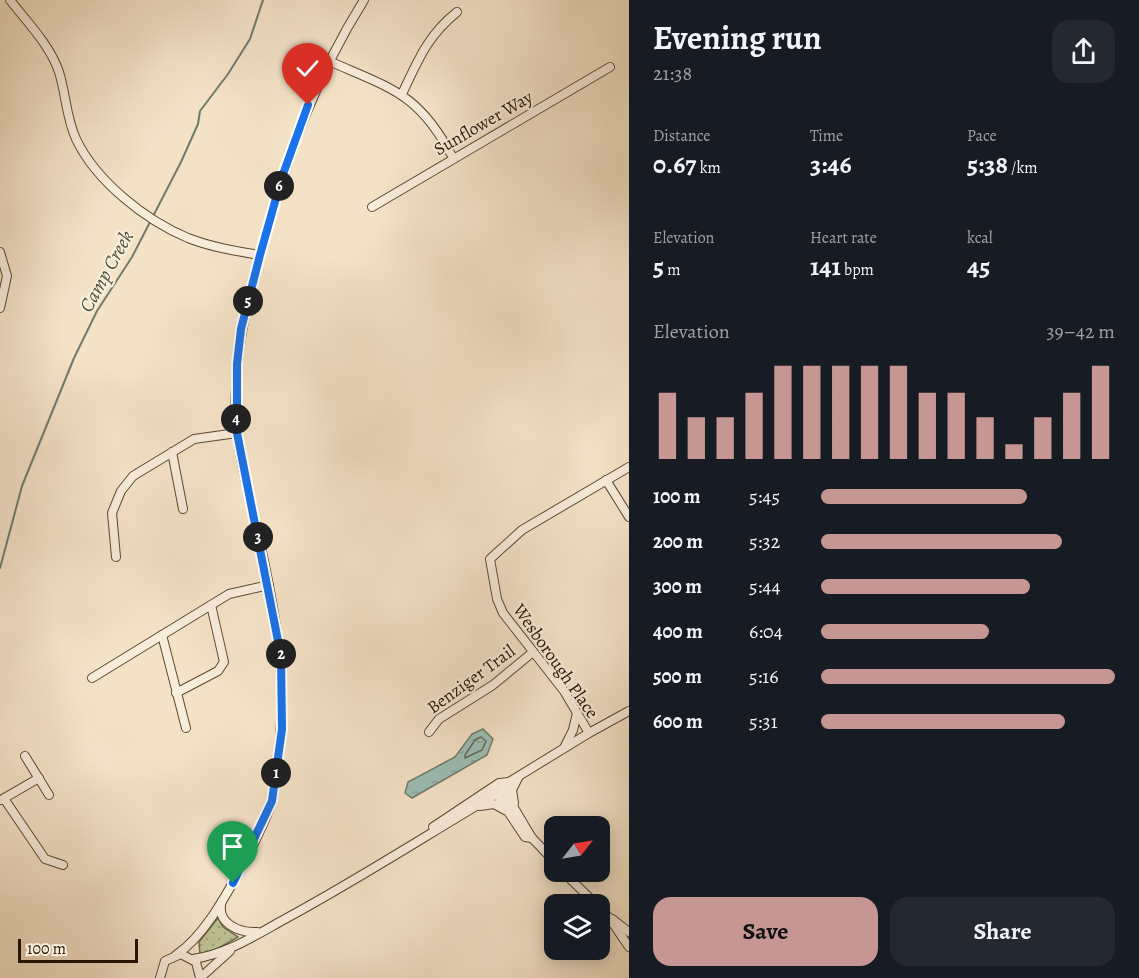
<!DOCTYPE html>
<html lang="en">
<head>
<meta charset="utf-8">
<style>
	body { margin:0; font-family:Alegreya,serif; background:#242831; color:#f1f3f6; height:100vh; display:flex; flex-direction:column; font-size:22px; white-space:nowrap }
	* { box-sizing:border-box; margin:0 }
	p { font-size:20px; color:#9ea1a6 }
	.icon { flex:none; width:33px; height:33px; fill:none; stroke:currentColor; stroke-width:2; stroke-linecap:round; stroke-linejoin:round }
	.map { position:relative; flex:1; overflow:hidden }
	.sheet { display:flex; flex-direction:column; background:#171b24; width:510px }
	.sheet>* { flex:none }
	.needle { width:39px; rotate:59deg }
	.tools { position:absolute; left:544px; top:816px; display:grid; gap:12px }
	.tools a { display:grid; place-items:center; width:66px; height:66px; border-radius:12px; background:#171b24; box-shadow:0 3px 15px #0003; font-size:30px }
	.scale { position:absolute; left:18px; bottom:15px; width:120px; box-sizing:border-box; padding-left:6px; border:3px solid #281600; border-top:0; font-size:16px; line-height:21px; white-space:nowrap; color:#281600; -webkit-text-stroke:4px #f8ecdb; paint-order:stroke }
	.pin { position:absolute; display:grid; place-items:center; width:51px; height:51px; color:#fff; margin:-62px -26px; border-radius:50% 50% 50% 0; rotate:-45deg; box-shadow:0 0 6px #0007 }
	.pin .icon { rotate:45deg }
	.km { position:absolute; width:30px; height:30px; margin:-15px; border-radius:50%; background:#222; color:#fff; font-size:16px; line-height:30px; text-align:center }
	.round { display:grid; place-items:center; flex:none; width:63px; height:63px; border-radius:18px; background:#242831 }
	.head { display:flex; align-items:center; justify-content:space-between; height:102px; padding:0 24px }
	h1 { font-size:33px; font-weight:700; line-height:45px }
	.metrics { display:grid; grid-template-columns:repeat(3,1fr); gap:9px; height:102px; padding:6px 24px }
	.metrics div { display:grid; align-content:center }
	.metrics b { font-size:26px; font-weight:700 }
	.metrics small { font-size:16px; font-weight:400 }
	.metrics p { font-size:16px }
	.chart { height:168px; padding:12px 24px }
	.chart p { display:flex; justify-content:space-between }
	.chart svg { width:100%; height:108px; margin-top:6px; stroke:#c59692; stroke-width:6 }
	.action { display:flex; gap:12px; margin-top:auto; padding:12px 24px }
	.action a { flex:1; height:69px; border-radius:18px; background:#c59692; color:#111; font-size:24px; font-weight:700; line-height:69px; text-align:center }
	.action a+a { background:#242831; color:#f1f3f6 }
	ul { padding:0 24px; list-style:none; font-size:20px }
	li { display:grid; grid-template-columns:96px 72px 1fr; align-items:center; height:45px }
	li i { height:15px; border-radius:8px; background:#c59692 }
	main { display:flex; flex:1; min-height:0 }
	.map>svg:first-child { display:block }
	.grass { fill:url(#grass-dots); stroke:#736c4a; stroke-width:1.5 }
	.water { fill:url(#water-ripples); stroke:#6e7b6d; stroke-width:1.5 }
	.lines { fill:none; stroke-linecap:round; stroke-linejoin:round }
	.shore { stroke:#626a5a; stroke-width:1.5 }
	.stream { stroke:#6e7b6d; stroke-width:2 }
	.minor-casing { stroke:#5b4932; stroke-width:10 }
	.minor { stroke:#f8ecdb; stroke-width:8 }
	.route-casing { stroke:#fff; stroke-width:12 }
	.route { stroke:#1a73e8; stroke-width:8 }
	.labels { text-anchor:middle; stroke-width:4.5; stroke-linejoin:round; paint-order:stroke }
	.street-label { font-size:18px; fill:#281600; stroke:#f8ecdb }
	.water-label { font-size:20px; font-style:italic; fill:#51513f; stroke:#f8ecdb }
</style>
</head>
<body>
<main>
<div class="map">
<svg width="629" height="978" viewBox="0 0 629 978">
	<defs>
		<pattern id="grass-dots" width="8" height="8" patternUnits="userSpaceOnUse" patternTransform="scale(1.5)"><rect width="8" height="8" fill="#bec294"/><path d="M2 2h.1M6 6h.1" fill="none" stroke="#a3a67e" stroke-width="1.8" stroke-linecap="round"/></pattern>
		<pattern id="water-ripples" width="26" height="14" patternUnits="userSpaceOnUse" patternTransform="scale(1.5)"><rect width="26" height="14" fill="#9cbeb5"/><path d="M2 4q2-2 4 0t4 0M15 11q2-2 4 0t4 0" fill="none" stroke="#86a39a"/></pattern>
	</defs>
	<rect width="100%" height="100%" fill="#f4e2c7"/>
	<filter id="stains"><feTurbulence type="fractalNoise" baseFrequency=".00333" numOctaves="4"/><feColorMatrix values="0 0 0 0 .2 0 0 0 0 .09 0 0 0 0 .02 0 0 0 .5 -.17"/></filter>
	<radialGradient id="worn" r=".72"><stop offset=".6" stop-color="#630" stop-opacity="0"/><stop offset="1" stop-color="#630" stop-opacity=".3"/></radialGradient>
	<polygon class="grass" points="218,918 223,927 238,937 210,953 200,955 199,942"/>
	<polygon class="water" points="483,729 493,739 487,755 412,798 405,793 408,782 455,757 472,734"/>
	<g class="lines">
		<polygon class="shore" points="481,737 486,741 482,750 465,758 465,755 475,740"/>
		<polyline class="stream" points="0,568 22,486 74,358 97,311 132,257 181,162 198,124 200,111 228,74 250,39 263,0"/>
		<g class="minor-casing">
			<g id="minor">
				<path d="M10 0C27 22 50 45 59 72 66 94 66 117 76 139 96 181 145 220 188 238 211 247 235 251 260 255"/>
				<path d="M329 61C392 89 419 93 453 158"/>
				<path d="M402 94C418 60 428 35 457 12"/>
				<polyline points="372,207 610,67"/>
				<polyline points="0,252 7,276 0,308"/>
				<polyline points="172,452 183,509"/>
				<polyline points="606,480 629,517"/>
				<polyline points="116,557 112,513 121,491 133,476 194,439 237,433"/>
				<polyline points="162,635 186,728"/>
				<polyline points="92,678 229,594 269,585"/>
				<polyline points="176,693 218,671 224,662 211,605"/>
				<polyline points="429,732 439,719 493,685 533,652"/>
				<polyline points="589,733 564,691 503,613 497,599 490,559 522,530 629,467"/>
				<polyline points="564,748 573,730 577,713"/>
				<polyline points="25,756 49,795"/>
				<polyline points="501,786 532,838 555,862"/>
				<polyline points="495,792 525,837 532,838"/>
				<polyline points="1,800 39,778"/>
				<polyline points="5,800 45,859 63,865"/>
				<polyline points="514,803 512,790 518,778"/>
				<polyline points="480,806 494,804 505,810"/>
				<polyline points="433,827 499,783 509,782"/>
				<polyline points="563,872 596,904"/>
				<path d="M222 901C215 923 239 933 257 932"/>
				<polyline points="600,908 610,919 629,947"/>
				<polyline points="612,919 629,932"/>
				<path d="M176 955C203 937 224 899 240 870 251 849 265 824 272 801 275 790 275 777 277 766 289 679 276 613 257 529 246 483 233 436 236 388 238 335 251 285 266 234 289 151 318 73 364 0"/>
				<path d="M193 959C227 954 256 935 285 919 359 879 430 833 503 790L509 782 589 733 629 711"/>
				<polyline points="160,978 165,961 181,954 196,962 200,978"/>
				<polyline points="200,978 230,951"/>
			</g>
		</g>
		<use href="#minor" class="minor"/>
	</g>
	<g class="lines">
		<g class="route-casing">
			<polyline id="route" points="233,883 272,801 282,729 281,656 237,433 237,364 241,329 260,255 282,177 308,105"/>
		</g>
		<use href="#route" class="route"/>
	</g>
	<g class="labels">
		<g class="street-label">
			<text transform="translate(483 123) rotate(-30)" y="6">Sunflower Way</text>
			<text transform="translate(556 661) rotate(55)" y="6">Wesborough Place</text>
			<text transform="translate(471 679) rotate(-36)" y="6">Benziger Trail</text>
		</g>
		<g class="water-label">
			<text transform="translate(106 271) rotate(-61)" y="7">Camp Creek</text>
		</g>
	</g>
	<rect width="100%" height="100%" filter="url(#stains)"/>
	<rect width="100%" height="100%" fill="url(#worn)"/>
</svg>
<div class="tools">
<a><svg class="needle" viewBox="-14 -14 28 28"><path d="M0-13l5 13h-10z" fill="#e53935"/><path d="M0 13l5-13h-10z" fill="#9ea1a6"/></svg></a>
<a><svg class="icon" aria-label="layers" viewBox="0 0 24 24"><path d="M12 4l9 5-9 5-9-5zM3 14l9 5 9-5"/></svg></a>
</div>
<div class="scale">100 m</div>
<div class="pin" style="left:233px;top:883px;background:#1e9e55"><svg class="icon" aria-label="arrive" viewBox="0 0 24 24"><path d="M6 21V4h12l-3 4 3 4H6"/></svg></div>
<div class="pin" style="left:308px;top:105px;background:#d93025"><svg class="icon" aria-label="check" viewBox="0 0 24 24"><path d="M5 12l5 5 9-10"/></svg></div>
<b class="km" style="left:276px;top:773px">1</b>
<b class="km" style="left:281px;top:654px">2</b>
<b class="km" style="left:258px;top:537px">3</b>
<b class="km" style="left:236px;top:419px">4</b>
<b class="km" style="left:248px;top:301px">5</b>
<b class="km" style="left:279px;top:186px">6</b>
</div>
<section class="sheet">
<div class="head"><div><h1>Evening run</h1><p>21:38</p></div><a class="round"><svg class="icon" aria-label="share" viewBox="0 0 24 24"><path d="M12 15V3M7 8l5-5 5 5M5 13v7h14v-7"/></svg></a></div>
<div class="metrics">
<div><p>Distance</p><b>0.67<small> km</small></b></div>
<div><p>Time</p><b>3:46</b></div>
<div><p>Pace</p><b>5:38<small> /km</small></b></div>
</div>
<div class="metrics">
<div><p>Elevation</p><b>5<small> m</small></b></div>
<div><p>Heart rate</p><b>141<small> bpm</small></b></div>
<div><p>kcal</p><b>45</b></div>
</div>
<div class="chart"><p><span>Elevation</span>39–42 m</p>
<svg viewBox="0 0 160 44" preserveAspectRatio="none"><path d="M5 44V17M15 44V27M25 44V27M35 44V17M45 44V6M55 44V6M65 44V6M75 44V6M85 44V6M95 44V17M105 44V17M115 44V27M125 44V38M135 44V27M145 44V17M155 44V6"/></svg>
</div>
<ul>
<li><b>100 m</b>5:45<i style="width:70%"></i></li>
<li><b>200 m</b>5:32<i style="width:82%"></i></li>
<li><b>300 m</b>5:44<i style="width:71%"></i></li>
<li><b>400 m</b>6:04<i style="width:57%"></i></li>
<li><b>500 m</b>5:16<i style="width:100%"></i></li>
<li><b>600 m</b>5:31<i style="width:83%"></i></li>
</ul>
<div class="action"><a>Save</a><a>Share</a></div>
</section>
</main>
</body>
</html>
